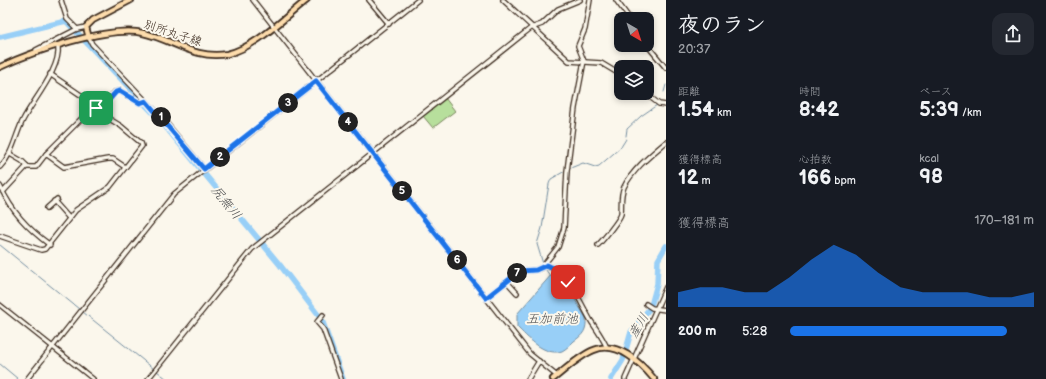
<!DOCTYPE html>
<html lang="ja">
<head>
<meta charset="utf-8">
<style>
	body { margin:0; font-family:"Balsamiq Sans","Klee One",sans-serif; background:#242831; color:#f1f3f6; height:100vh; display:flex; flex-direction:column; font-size:15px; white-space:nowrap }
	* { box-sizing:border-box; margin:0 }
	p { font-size:13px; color:#9ea1a6 }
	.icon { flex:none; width:22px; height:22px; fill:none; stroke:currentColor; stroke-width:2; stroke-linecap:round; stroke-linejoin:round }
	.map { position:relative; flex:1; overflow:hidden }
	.panel { display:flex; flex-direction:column; background:#171b24; width:380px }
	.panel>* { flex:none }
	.needle { width:26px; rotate:141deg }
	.tools { position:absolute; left:614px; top:12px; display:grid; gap:8px }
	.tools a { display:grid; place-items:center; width:40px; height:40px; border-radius:8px; background:#171b24; box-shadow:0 2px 6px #0003; font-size:20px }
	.pin { position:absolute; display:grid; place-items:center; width:34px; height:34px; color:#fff; margin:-17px; border-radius:8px; box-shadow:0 2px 6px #0006 }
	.km { position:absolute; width:20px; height:20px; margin:-10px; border-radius:50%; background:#222; color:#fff; font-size:11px; line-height:20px; text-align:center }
	.round { display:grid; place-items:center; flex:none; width:42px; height:42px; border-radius:12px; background:#242831 }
	.headline { display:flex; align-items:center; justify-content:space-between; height:68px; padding:0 12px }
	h1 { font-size:22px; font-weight:700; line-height:30px }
	.stats { display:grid; grid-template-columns:repeat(3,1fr); gap:6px; height:68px; padding:4px 12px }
	.stats div { display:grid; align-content:center }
	.stats b { font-size:20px; font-weight:700 }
	.stats small { font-size:11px; font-weight:400 }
	.stats p { font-size:11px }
	.chart { height:112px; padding:8px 12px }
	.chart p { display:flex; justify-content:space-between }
	.chart svg { width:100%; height:72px; margin-top:4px; fill:#1a73e8; opacity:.7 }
	ul { padding:0 12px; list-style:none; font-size:13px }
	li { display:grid; grid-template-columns:64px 48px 1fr; align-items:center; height:30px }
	li i { height:10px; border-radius:5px; background:#1a73e8 }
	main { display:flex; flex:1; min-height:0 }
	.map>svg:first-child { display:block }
	.green { fill:#b7df9c; stroke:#79845d }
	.water { fill:#98cff7; stroke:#738da0 }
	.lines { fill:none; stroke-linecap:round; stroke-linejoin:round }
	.stream { stroke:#738da0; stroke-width:1 }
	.river { stroke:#98cff7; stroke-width:5.5 }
	.minor-casing { stroke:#3b2a1e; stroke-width:6 }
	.major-casing { stroke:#3b2a1e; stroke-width:8 }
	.minor { stroke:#fbf7ec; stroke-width:3.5 }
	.major { stroke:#fddcac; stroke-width:4.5 }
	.route-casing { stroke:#fff; stroke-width:8 }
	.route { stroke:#1a73e8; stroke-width:5 }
	.labels { text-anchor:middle; stroke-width:4; stroke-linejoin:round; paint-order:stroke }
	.street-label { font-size:12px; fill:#3b2a1e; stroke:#fbf7ec }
	.water-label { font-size:13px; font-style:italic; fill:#525354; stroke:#fbf7ec }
</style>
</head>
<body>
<main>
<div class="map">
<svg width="666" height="379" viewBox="0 0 666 379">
	<rect width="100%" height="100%" fill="#fbf7ec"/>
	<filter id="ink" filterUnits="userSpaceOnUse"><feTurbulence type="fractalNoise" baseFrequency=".025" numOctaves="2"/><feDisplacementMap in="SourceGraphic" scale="8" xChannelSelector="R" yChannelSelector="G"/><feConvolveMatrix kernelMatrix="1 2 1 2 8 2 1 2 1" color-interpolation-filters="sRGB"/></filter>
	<g filter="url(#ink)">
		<polygon class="green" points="445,98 455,111 433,128 423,116"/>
		<path class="water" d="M552 274 561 277 586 318C587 330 583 335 574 341 570 345 566 349 562 351 545 357 527 337 517 327V314Z"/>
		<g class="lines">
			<g class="stream">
				<polyline points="59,0 66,21"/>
				<polyline points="664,92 666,85"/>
				<polyline points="626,136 627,129 641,116 657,105"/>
				<polyline points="568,169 583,163 595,167 599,166 621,147 626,139"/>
				<polyline points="0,245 79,309"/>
				<polyline points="543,264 537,244 542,228 549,184 551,179 565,171"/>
				<polyline points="544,267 550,276"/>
				<polyline points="83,312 154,369"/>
				<polyline points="0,364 18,379"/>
				<polyline points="157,371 167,379"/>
			</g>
			<g class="river">
				<polyline points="0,37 66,21 159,119 280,265 322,320 343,379"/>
				<polyline points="611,379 623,360 631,332 649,309 652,302 657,284 658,260 666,246"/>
			</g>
			<g class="minor-casing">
				<g id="minor">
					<polyline points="61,0 67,19 77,29"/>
					<polyline points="253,0 530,354 557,376"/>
					<polyline points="369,0 389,24"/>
					<polyline points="503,0 569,61 601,63 621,75"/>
					<polyline points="616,0 630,19"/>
					<polyline points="89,38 92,44 162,118 204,169"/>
					<polyline points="647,45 666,68"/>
					<polyline points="36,50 77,29 86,27"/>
					<polyline points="645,93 659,104 666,105"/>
					<polyline points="99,111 115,92 120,91 140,103 146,101"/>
					<polyline points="10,154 22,161 28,167 36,167 46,154 64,167 108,159 113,159 125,167"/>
					<polyline points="46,154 82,118 96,108"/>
					<path d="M0 167C13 154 15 136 23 120 33 100 61 69 58 46"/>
					<path d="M0 186C12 212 27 228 50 245"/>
					<polyline points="3,192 27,166"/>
					<polyline points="54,201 69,218"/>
					<polyline points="47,208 57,199"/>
					<polyline points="0,236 41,250 45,249 76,210 110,187 142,146 141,143 121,126 103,115 91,102 50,74"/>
					<path d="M598 245C603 240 620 219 621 214 622 204 620 196 624 187 633 169 652 154 666 142"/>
					<path d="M547 265C570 275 579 300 591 321 597 330 603 338 607 348"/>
					<polyline points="507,282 517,293"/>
					<polyline points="486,298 520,271 536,270 547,265 546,262 558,247 564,228 567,171 575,108 584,61 578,46 585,29 590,0"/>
					<polyline points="646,304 652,308 666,310"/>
					<polyline points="0,305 93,379"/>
					<polyline points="323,315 317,322 323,329 341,379"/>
					<polyline points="27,379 174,194 418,0"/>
					<polyline points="148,379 252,249 522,35 531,28 542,24 558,9 580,0"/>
					<polyline points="528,379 539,361"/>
					<polyline points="625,379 666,287"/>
				</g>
			</g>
			<g class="major-casing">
				<g id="major">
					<polyline points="89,38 86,27 93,20 131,0"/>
					<path d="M0 67C31 52 110 25 143 33 172 39 195 60 227 54 255 48 285 17 307 0"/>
					<path d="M553 379C566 369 579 356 594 350 617 340 641 363 654 379"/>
				</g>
			</g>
			<use href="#minor" class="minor"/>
			<use href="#major" class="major"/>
		</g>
	</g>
	<g class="lines" filter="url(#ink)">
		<g class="route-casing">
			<polyline id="route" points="96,108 99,111 116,92 120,91 140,103 146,101 204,169 316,81 486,298 520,271 536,270 547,265 559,271 568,282"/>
		</g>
		<use href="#route" class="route"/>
	</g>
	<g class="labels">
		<g class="street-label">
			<text transform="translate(173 33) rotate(18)" y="4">別所丸子線</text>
		</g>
		<g class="water-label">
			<text transform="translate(227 202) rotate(51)" y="5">尻無川</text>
			<text x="552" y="323">五加前池</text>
			<text transform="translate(638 325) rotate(-59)" y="5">産川</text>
		</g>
	</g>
</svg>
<div class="tools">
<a><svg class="needle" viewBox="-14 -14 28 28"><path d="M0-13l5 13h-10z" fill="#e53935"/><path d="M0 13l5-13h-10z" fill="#9ea1a6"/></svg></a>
<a><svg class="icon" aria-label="layers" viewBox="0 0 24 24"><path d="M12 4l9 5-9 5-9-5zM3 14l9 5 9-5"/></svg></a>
</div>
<div class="pin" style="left:96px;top:108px;background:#1e9e55"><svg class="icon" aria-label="arrive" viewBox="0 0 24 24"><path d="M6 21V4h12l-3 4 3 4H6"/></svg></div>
<div class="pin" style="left:568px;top:282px;background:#d93025"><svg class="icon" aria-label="check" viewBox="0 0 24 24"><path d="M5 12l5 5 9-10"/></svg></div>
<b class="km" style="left:161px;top:117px">1</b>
<b class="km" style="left:220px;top:157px">2</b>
<b class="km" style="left:288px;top:103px">3</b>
<b class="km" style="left:348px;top:122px">4</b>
<b class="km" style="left:402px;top:191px">5</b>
<b class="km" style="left:457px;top:260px">6</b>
<b class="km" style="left:517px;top:273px">7</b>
</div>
<section class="panel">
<div class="headline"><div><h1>夜のラン</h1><p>20:37</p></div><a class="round"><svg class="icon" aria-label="share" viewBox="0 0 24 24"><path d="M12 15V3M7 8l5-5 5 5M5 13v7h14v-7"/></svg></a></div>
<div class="stats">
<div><p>距離</p><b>1.54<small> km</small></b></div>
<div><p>時間</p><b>8:42</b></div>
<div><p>ペース</p><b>5:39<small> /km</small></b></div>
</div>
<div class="stats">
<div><p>獲得標高</p><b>12<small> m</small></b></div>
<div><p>心拍数</p><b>166<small> bpm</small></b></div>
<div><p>kcal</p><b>98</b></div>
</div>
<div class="chart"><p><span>獲得標高</span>170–181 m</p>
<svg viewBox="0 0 160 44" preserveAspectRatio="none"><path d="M0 44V35L10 32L20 32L30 35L40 35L50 26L60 15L70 6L80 12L90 23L100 32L110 35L120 35L130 35L140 38L150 38L160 35V44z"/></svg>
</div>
<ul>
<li><b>200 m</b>5:28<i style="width:89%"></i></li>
</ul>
</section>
</main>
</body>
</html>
